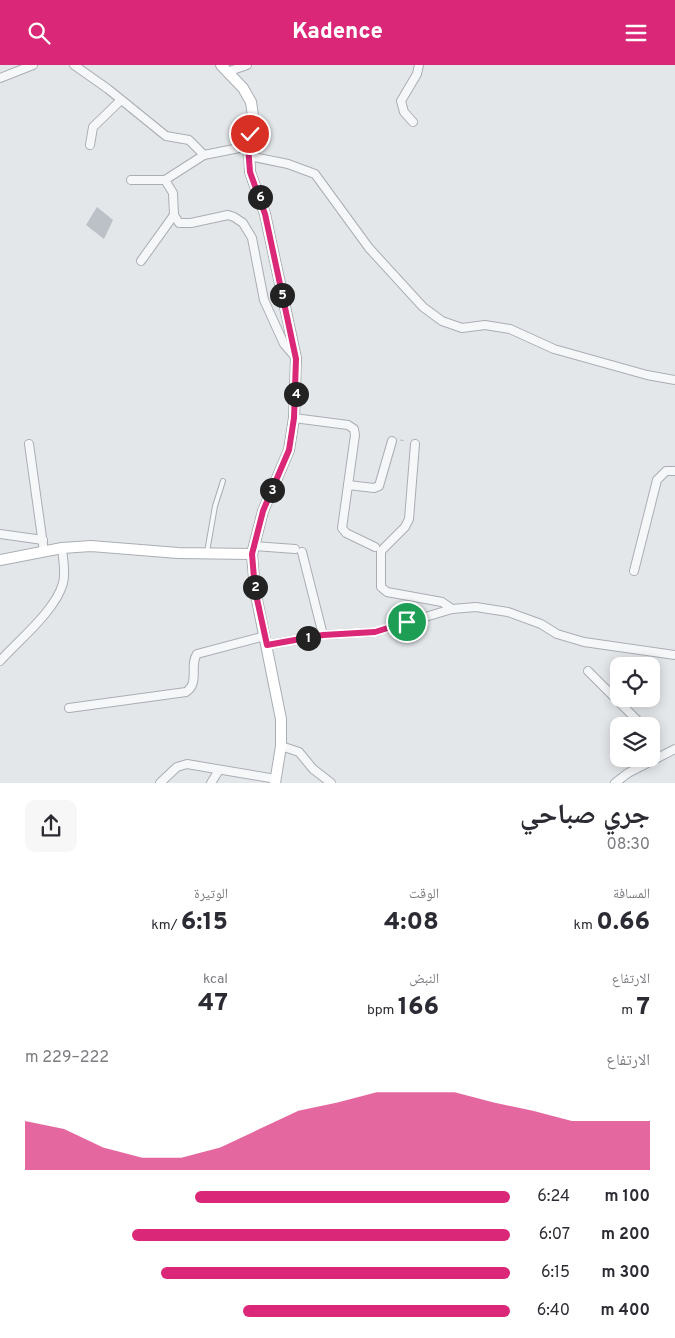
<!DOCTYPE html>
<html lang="ar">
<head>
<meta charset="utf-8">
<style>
	body { margin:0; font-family:Overpass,"Noto Naskh Arabic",sans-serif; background:#f7f7f7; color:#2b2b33; direction:rtl; height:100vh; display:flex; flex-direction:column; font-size:19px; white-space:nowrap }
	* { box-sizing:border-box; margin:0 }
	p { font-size:16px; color:#7c7c81 }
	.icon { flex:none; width:28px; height:28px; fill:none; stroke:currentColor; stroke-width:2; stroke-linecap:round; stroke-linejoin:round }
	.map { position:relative; height:718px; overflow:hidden; direction:ltr }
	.details { display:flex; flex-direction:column; background:#fff; flex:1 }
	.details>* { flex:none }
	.fabs { position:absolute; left:610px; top:592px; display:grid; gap:10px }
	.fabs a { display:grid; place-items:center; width:50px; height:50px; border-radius:10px; background:#fff; box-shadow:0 2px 12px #0003; font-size:25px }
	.pin { position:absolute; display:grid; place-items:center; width:42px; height:42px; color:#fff; margin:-21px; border:2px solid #fff; border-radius:50%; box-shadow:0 1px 5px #0007 }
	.km { position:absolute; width:25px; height:25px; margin:-12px; border-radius:50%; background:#222; color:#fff; font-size:14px; line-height:25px; text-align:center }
	.round { display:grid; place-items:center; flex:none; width:52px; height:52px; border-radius:10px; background:#f7f7f7 }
	.summary { display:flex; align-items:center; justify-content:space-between; height:85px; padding:0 25px }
	h1 { font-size:28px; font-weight:800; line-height:38px }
	.figures { display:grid; grid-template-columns:repeat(3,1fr); gap:8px; height:85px; padding:5px 25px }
	.figures div { display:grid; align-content:center }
	.figures b { font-size:25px; font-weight:800 }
	.figures small { font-size:14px; font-weight:400 }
	.figures p { font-size:14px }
	.chart { height:140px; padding:10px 25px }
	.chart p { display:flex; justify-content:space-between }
	.chart svg { width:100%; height:90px; margin-top:5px; fill:#db2777; opacity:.7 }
	ul { padding:0 25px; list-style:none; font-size:16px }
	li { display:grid; grid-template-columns:80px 60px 1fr; align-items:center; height:38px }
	li i { height:12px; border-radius:6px; background:#db2777 }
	header { display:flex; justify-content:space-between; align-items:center; height:65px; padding:0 25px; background:#db2777; color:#fff; font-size:22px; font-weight:800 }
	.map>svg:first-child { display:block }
	.building { fill:#bcc0c7 }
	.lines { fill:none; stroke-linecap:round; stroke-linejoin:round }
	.lane-casing { stroke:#a9aeb4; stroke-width:6 }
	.street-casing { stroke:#a9aeb4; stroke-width:10 }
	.secondary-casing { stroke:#a9aeb4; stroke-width:12 }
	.path { stroke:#babdc2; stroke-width:1; stroke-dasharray:4 4; stroke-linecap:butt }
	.lane { stroke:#f6f7f9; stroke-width:4 }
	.street { stroke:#f6f7f9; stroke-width:8 }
	.secondary { stroke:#fff; stroke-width:10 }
	.route-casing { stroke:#fff; stroke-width:10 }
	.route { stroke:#db2777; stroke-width:6 }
</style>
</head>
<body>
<header><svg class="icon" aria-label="menu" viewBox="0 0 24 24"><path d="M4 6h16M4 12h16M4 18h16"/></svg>Kadence<svg class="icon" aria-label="search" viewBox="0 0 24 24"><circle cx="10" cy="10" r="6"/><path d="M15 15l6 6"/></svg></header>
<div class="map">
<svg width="675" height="718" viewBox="0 0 675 718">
	<rect width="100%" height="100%" fill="#e4e7ea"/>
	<polygon class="building" points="97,142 113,155 104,174 86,160"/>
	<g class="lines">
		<g class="lane-casing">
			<polyline id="lane" points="207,487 215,441 223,416"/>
		</g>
		<g class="street-casing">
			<g id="street">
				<polyline points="74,0 108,24 166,71 189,75 204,90 249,81"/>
				<polyline points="227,7 247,0"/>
				<polyline points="0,13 33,0"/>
				<polyline points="413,57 404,47 401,36 417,9 419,0"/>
				<polyline points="90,80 93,62 121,35"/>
				<polyline points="249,91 288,99 315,109 369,183 423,242 442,256 462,263 485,260 510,264 554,284 647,310 675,315"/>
				<polyline points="131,115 165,115 204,90"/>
				<polyline points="165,115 173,128 174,150 179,158 191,158 228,150 234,152 243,158 252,173 264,235 284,279 296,293"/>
				<polyline points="141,196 174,150"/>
				<polyline points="294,353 348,360 354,364 355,370 342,463 346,468 375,482"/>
				<polyline points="29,379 44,487"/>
				<polyline points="415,379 409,454 405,462 381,486 381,522 387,527 442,537 452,544"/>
				<polyline points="348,420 374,423 379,421 392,376"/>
				<polyline points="0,469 43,475"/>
				<polyline points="253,481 295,484"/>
				<polyline points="302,487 323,570"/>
				<polyline points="634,506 657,415 666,406 675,406"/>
				<polyline points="267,580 323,570 375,567 452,544 476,542 508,547 541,559 557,569 584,577 675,590"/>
				<path d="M0 596C19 575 56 545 63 518 66 507 63 495 62 483"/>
				<polyline points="588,606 643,661"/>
				<path d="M69 643 186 627C200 618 189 600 197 589L265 571"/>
				<polyline points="651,678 657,692"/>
				<polyline points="281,681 299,687 313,704 331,718"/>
				<polyline points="160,718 177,702 187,699 276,714"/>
				<polyline points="211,718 219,705"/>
				<polyline points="615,718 628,708 675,684"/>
			</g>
		</g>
		<g class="secondary-casing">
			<g id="secondary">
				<polyline points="221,0 243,23 251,37 253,51 249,81 250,107 265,149 296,293 294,353 289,385 263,446 252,489 255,525 281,654 281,681 275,718"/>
				<polyline points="0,495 62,483 91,481 178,488 252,489"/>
			</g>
		</g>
		<polyline class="path" points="400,375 408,376"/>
		<use href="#lane" class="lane"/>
		<use href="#street" class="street"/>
		<use href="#secondary" class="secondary"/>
	</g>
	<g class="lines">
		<g class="route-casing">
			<polyline id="route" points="250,69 248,81 250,107 265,149 296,294 294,353 289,385 263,446 252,489 255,525 267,580 323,570 375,567 407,557"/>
		</g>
		<use href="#route" class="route"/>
	</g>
</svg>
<div class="fabs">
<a><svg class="icon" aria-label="locate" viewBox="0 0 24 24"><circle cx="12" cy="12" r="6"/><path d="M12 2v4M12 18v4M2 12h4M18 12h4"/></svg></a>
<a><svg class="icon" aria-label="layers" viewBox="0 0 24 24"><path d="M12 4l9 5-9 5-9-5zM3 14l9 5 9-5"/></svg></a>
</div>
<div class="pin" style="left:407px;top:557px;background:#1e9e55"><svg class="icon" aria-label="arrive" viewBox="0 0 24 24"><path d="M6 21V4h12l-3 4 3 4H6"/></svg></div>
<div class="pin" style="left:250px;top:69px;background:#d93025"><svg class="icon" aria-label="check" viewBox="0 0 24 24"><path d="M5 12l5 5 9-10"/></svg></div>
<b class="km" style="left:308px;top:573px">1</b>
<b class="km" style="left:255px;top:522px">2</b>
<b class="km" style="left:272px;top:425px">3</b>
<b class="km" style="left:296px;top:329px">4</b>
<b class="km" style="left:282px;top:230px">5</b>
<b class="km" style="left:260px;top:132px">6</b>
</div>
<section class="details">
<div class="summary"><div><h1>جري صباحي</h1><p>08:30</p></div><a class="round"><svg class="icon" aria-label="share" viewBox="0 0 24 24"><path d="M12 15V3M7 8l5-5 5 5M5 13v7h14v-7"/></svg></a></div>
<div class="figures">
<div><p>المسافة</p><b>0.66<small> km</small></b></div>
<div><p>الوقت</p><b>4:08</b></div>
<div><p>الوتيرة</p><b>6:15<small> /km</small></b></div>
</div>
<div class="figures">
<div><p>الارتفاع</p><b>7<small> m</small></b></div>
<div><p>النبض</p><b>166<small> bpm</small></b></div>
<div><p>kcal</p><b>47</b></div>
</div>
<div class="chart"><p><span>الارتفاع</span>222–229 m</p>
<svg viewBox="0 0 160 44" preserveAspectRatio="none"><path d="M0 44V20L10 24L20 33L30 38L40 38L50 33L60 24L70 15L80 11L90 6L100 6L110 6L120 11L130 15L140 20L150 20L160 20V44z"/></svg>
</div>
<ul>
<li><b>100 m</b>6:24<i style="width:65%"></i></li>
<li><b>200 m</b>6:07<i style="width:78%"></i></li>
<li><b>300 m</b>6:15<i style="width:72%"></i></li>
<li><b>400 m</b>6:40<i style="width:55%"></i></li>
</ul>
</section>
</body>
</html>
